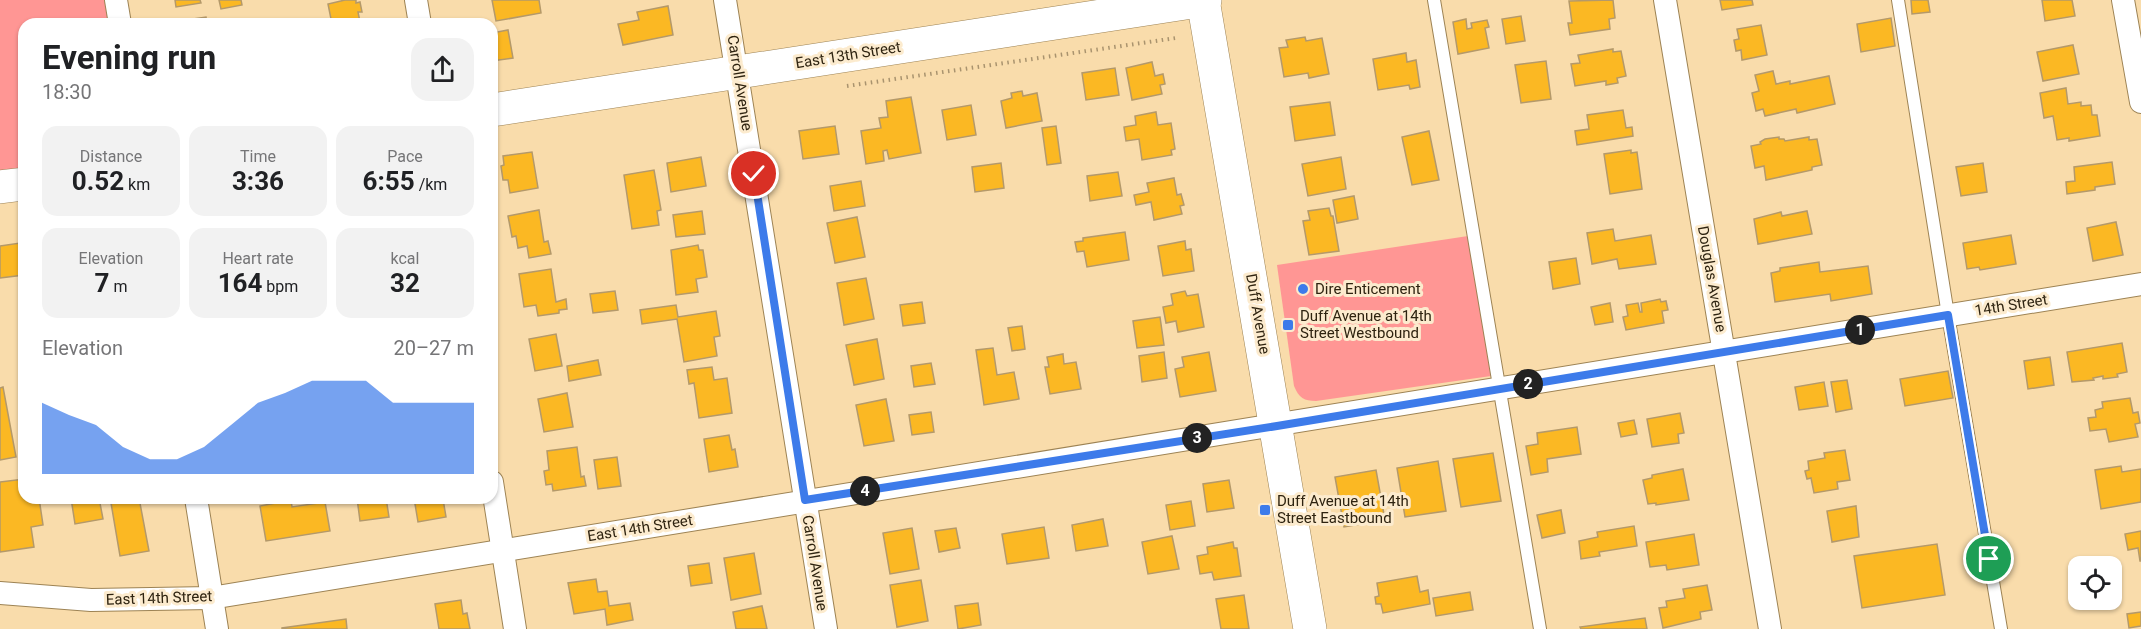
<!DOCTYPE html>
<html lang="en">
<head>
<meta charset="utf-8">
<style>
	body { margin:0; font-family:Roboto,sans-serif; background:#f2f2f2; color:#202124; height:100vh; display:flex; flex-direction:column; font-size:22px; white-space:nowrap }
	* { box-sizing:border-box; margin:0 }
	p { font-size:20px; color:#757577 }
	.icon { flex:none; width:33px; height:33px; fill:none; stroke:currentColor; stroke-width:2; stroke-linecap:round; stroke-linejoin:round }
	.map { position:relative; flex:1; overflow:hidden }
	.details { position:absolute; left:18px; top:18px; width:480px; height:486px; display:flex; flex-direction:column; background:#fff; border-radius:18px; box-shadow:0 2px 4px #0004 }
	.details>* { flex:none }
	.controls { position:absolute; left:2068px; top:556px; display:grid; gap:12px }
	.controls a { display:grid; place-items:center; width:54px; height:54px; border-radius:12px; background:#fff; box-shadow:0 2px 4px #0004; font-size:30px }
	.pin { position:absolute; display:grid; place-items:center; width:51px; height:51px; color:#fff; margin:-26px; border:3px solid #fff; border-radius:50%; box-shadow:0 2px 6px #0007 }
	.km { position:absolute; width:30px; height:30px; margin:-15px; border-radius:50%; background:#222; color:#fff; font-size:16px; line-height:30px; text-align:center }
	.round { display:grid; place-items:center; flex:none; width:63px; height:63px; border-radius:18px; background:#f2f2f2 }
	.overview { display:flex; align-items:center; justify-content:space-between; height:102px; padding:0 24px }
	h1 { font-size:33px; font-weight:700; line-height:45px }
	.metrics { display:grid; grid-template-columns:repeat(3,1fr); gap:9px; height:102px; padding:6px 24px }
	.metrics div { display:grid; align-content:center; border-radius:15px; background:#f2f2f2; text-align:center }
	.metrics b { font-size:26px; font-weight:700 }
	.metrics small { font-size:16px; font-weight:400 }
	.metrics p { font-size:16px }
	.chart { height:168px; padding:12px 24px }
	.chart p { display:flex; justify-content:space-between }
	.chart svg { width:100%; height:108px; margin-top:6px; fill:#3d7bea; opacity:.7 }
	.map>svg:first-child { display:block }
	.green { fill:#ff9694 }
	.building { fill:#fbb823; stroke:#b4996a; stroke-width:1.5 }
	.lines { fill:none; stroke-linecap:round; stroke-linejoin:round }
	.lane-casing { stroke:#9d8354; stroke-width:14 }
	.street-casing { stroke:#9d8354; stroke-width:24 }
	.secondary-casing { stroke:#9d8354; stroke-width:34 }
	.path { stroke:#a9936e; stroke-width:4; stroke-dasharray:1.5 4.5; stroke-linecap:butt }
	.lane { stroke:#fff; stroke-width:12 }
	.street { stroke:#fff; stroke-width:22 }
	.secondary { stroke:#fff; stroke-width:33 }
	.route-casing { stroke:#fff; stroke-width:12 }
	.route { stroke:#3d7bea; stroke-width:8 }
	.poi-dot { fill:#3d7bea; stroke:#fcebce; stroke-width:2 }
	.labels { text-anchor:middle; stroke-width:6; stroke-linejoin:round; paint-order:stroke }
	.street-label { font-size:15px; fill:#2e2310; stroke:#fcebce }
	.poi-label { font-size:15px; fill:#2e2310; stroke:#fcebce; text-anchor:start }
</style>
</head>
<body>
<div class="map">
<svg width="2141" height="629" viewBox="0 0 2141 629">
	<rect width="100%" height="100%" fill="#f9dcab"/>
	<g class="green">
		<polygon points="0,0 116,0 120,24 24,24 24,184 0,187"/>
		<path d="M1468 236 1491 376 1316 401C1304 401 1299 398 1294 386L1277 265Z"/>
	</g>
	<g class="building">
		<polygon points="175,0 200,0 201,3 176,7"/>
		<polygon points="219,0 241,0 242,5 221,9"/>
		<polygon points="345,0 356,0 356,3 360,2 362,12 358,12 360,22 368,21 369,24 332,24 328,4"/>
		<polygon points="492,0 539,0 541,13 496,21"/>
		<polygon points="1613,0 1615,18 1609,19 1610,29 1570,35 1568,23 1572,23 1569,1"/>
		<polygon points="1720,0 1752,0 1753,5 1722,10"/>
		<polygon points="1911,0 1928,0 1930,12 1912,14"/>
		<polygon points="2042,0 2072,0 2075,16 2045,21"/>
		<polygon points="668,6 673,35 623,45 618,24 639,20 637,12"/>
		<polygon points="1521,16 1525,41 1506,44 1502,19"/>
		<polygon points="206,17 207,23 213,22 213,24 180,24 180,21"/>
		<polygon points="1891,18 1895,46 1861,52 1857,24"/>
		<polygon points="1466,19 1467,29 1472,28 1471,23 1487,20 1489,27 1485,28 1489,48 1458,54 1453,22"/>
		<polygon points="1761,25 1767,55 1742,60 1741,50 1736,51 1734,40 1739,39 1737,29"/>
		<polygon points="508,30 513,58 492,61 492,33"/>
		<polygon points="1305,37 1306,41 1322,38 1329,74 1309,78 1308,73 1284,77 1279,48 1288,47 1286,40"/>
		<polygon points="2073,45 2079,74 2043,81 2037,52"/>
		<polygon points="1613,49 1613,52 1621,51 1626,76 1617,78 1618,83 1606,85 1606,81 1575,86 1571,64 1580,63 1578,55"/>
		<polygon points="1406,53 1407,62 1416,60 1420,87 1410,89 1409,85 1378,90 1373,59"/>
		<polygon points="1546,61 1551,99 1521,103 1515,65"/>
		<polygon points="1152,62 1155,76 1163,74 1165,84 1160,85 1162,94 1132,100 1126,68"/>
		<polygon points="1115,68 1119,95 1086,100 1082,73"/>
		<polygon points="1773,71 1776,84 1790,81 1790,84 1829,76 1835,104 1797,113 1796,109 1765,116 1763,109 1756,111 1752,93 1759,91 1755,75"/>
		<polygon points="2066,88 2068,104 2081,102 2081,106 2091,105 2092,115 2097,115 2100,136 2069,141 2069,138 2057,140 2053,116 2044,118 2040,93"/>
		<polygon points="1022,91 1023,96 1037,93 1042,121 1006,128 1001,101 1012,98 1011,93"/>
		<polygon points="911,97 921,153 889,159 887,150 883,151 884,161 866,164 861,131 881,128 879,118 888,117 886,101"/>
		<polygon points="1330,102 1335,135 1295,141 1290,107"/>
		<polygon points="971,105 976,135 947,140 942,110"/>
		<polygon points="1623,110 1626,128 1632,127 1633,136 1577,145 1575,131 1589,129 1587,115"/>
		<polygon points="1156,112 1158,125 1171,123 1175,149 1171,150 1172,155 1142,160 1139,139 1126,141 1124,127 1136,125 1135,116"/>
		<polygon points="835,126 839,154 803,159 799,131"/>
		<polygon points="1056,126 1061,163 1047,165 1042,128"/>
		<polygon points="1429,131 1439,180 1412,185 1402,137"/>
		<polygon points="1779,137 1779,139 1784,139 1785,141 1809,137 1809,140 1817,139 1822,165 1812,167 1812,170 1766,180 1764,166 1755,168 1751,146 1761,144 1760,142 1765,139"/>
		<polygon points="1631,150 1631,153 1637,152 1642,189 1610,194 1604,154"/>
		<polygon points="532,152 538,188 510,193 508,180 503,180 501,166 504,165 503,156"/>
		<polygon points="701,157 706,186 671,192 667,163"/>
		<polygon points="1341,157 1346,189 1308,196 1302,164"/>
		<polygon points="2112,162 2115,184 2095,187 2095,190 2067,194 2066,182 2075,181 2074,167"/>
		<polygon points="1001,163 1004,188 975,192 972,167"/>
		<polygon points="1983,163 1987,192 1961,196 1956,167"/>
		<polygon points="654,170 661,210 657,211 659,225 632,229 624,175"/>
		<polygon points="1118,172 1122,196 1090,201 1087,176"/>
		<polygon points="1174,178 1177,195 1181,194 1184,205 1180,206 1182,214 1154,220 1151,202 1136,205 1134,195 1149,192 1147,183"/>
		<polygon points="861,181 865,206 834,211 830,186"/>
		<polygon points="1354,196 1358,219 1337,223 1333,200"/>
		<polygon points="1329,208 1331,216 1333,216 1339,251 1309,255 1303,221 1310,220 1308,211"/>
		<polygon points="539,210 544,242 548,241 551,254 529,258 527,246 518,248 516,236 512,237 508,216"/>
		<polygon points="702,211 705,234 676,237 673,215"/>
		<polygon points="1807,211 1812,234 1758,244 1754,219 1781,212 1782,216"/>
		<polygon points="857,217 865,257 835,263 827,223"/>
		<polygon points="2116,222 2123,255 2093,261 2087,228"/>
		<polygon points="1613,229 1615,241 1651,235 1656,264 1619,269 1617,259 1592,264 1587,233"/>
		<polygon points="1125,232 1129,260 1087,267 1084,251 1077,252 1075,242 1083,241 1083,238"/>
		<polygon points="2011,235 2016,264 1980,270 1979,267 1967,269 1963,243"/>
		<polygon points="1185,241 1186,250 1191,249 1194,271 1163,276 1158,246"/>
		<polygon points="20,243 24,275 0,278 0,246"/>
		<polygon points="698,245 699,250 703,250 707,277 696,279 698,292 676,295 671,250"/>
		<polygon points="1576,258 1580,284 1553,289 1549,262"/>
		<polygon points="1819,262 1820,272 1868,266 1872,294 1831,301 1830,294 1775,302 1771,273 1780,271 1780,268"/>
		<polygon points="551,269 556,302 566,299 567,309 559,310 559,313 538,316 536,305 524,307 519,274"/>
		<polygon points="866,278 874,319 844,325 837,283"/>
		<polygon points="615,291 618,310 593,313 590,294"/>
		<polygon points="1185,291 1187,296 1198,294 1204,327 1178,332 1176,321 1166,323 1163,307 1173,305 1171,294"/>
		<polygon points="1660,299 1661,302 1666,301 1668,310 1662,311 1664,323 1626,330 1623,317 1628,316 1626,305 1638,303 1640,312 1642,312 1641,303"/>
		<polygon points="922,302 925,323 903,326 900,305"/>
		<polygon points="1610,303 1613,322 1595,325 1591,307"/>
		<polygon points="676,305 678,317 716,311 720,336 714,337 717,356 684,362 677,319 642,324 640,310"/>
		<polygon points="1160,317 1164,345 1137,348 1133,321"/>
		<polygon points="1022,326 1025,349 1012,351 1008,328"/>
		<polygon points="556,334 562,366 535,371 529,339"/>
		<polygon points="877,339 884,379 854,385 846,345"/>
		<polygon points="2122,343 2127,372 2117,374 2118,377 2103,379 2103,376 2093,378 2094,380 2072,382 2067,352"/>
		<polygon points="993,348 997,375 1014,372 1019,399 984,405 976,350"/>
		<polygon points="1164,352 1167,378 1142,382 1139,356"/>
		<polygon points="1209,352 1216,391 1180,397 1175,369 1184,367 1182,357"/>
		<polygon points="1063,354 1064,364 1076,362 1081,389 1050,394 1045,367 1049,367 1047,357"/>
		<polygon points="2050,357 2054,385 2028,389 2024,361"/>
		<polygon points="598,360 601,375 569,381 567,366"/>
		<polygon points="931,363 935,384 914,387 911,366"/>
		<polygon points="712,367 714,380 727,378 732,413 699,418 694,383 689,384 687,370"/>
		<polygon points="1948,371 1953,398 1905,406 1900,379"/>
		<polygon points="1847,380 1852,409 1836,412 1831,382"/>
		<polygon points="1824,382 1828,406 1799,410 1795,387"/>
		<polygon points="3,387 16,457 0,460 0,388"/>
		<polygon points="567,393 573,427 544,432 538,399"/>
		<polygon points="2130,398 2133,413 2138,412 2140,423 2135,424 2138,437 2109,442 2106,429 2090,431 2088,418 2096,417 2095,410 2103,408 2102,402"/>
		<polygon points="886,399 894,441 864,446 856,405"/>
		<polygon points="931,412 934,432 912,435 909,415"/>
		<polygon points="1680,413 1684,433 1678,434 1679,443 1652,447 1647,419"/>
		<polygon points="1634,420 1637,434 1621,437 1618,423"/>
		<polygon points="1577,427 1581,454 1547,459 1548,472 1531,475 1526,446 1538,444 1537,433"/>
		<polygon points="729,435 732,450 735,449 738,467 709,472 704,439"/>
		<polygon points="577,447 581,477 584,476 586,486 553,491 552,484 546,485 544,471 549,470 547,451"/>
		<polygon points="1845,450 1850,480 1837,482 1838,489 1814,493 1811,478 1807,479 1805,471 1809,470 1808,461 1825,458 1824,453"/>
		<polygon points="1493,453 1501,501 1461,507 1453,459"/>
		<polygon points="617,457 621,486 598,489 594,460"/>
		<polygon points="1438,461 1446,511 1405,517 1397,468"/>
		<polygon points="2121,466 2122,472 2141,469 2141,502 2101,509 2095,470"/>
		<polygon points="1683,469 1689,500 1656,505 1656,503 1648,504 1643,480 1652,478 1652,475"/>
		<polygon points="1376,470 1385,520 1344,527 1335,477"/>
		<polygon points="24,479 24,498 39,498 43,525 31,527 34,547 0,552 0,482"/>
		<polygon points="1229,480 1234,508 1207,512 1203,484"/>
		<polygon points="71,498 99,498 103,519 75,524"/>
		<polygon points="139,498 149,551 120,556 111,503"/>
		<polygon points="357,498 386,498 389,517 360,521"/>
		<polygon points="414,498 449,498 443,499 446,517 418,522"/>
		<polygon points="291,500 292,507 325,502 330,531 266,541 260,506"/>
		<polygon points="1191,501 1195,526 1170,530 1166,505"/>
		<polygon points="1856,506 1859,537 1832,542 1827,511"/>
		<polygon points="1561,510 1565,533 1542,538 1537,515"/>
		<polygon points="1103,519 1108,546 1076,551 1072,525"/>
		<polygon points="1634,526 1637,546 1599,552 1600,556 1581,559 1579,541 1598,537 1597,532"/>
		<polygon points="1044,527 1049,558 1007,564 1002,534"/>
		<polygon points="912,528 919,569 890,574 883,533"/>
		<polygon points="956,528 960,548 939,552 935,531"/>
		<polygon points="2141,531 2141,561 2140,561 2138,548 2128,550 2125,534"/>
		<polygon points="1694,534 1699,565 1667,570 1666,565 1650,567 1646,542"/>
		<polygon points="1172,536 1179,569 1148,574 1142,542"/>
		<polygon points="1233,542 1234,548 1237,548 1241,576 1214,580 1212,572 1200,574 1197,556 1208,554 1207,547"/>
		<polygon points="1937,544 1945,595 1862,608 1854,556"/>
		<polygon points="754,553 761,594 731,600 724,558"/>
		<polygon points="709,563 712,583 691,586 688,566"/>
		<polygon points="1417,576 1420,592 1428,590 1430,604 1383,613 1381,604 1376,604 1375,597 1379,596 1377,583"/>
		<polygon points="596,579 598,592 607,591 609,606 630,603 633,620 607,625 605,609 574,614 568,583"/>
		<polygon points="921,580 928,621 897,627 890,585"/>
		<polygon points="1707,585 1712,610 1700,612 1701,619 1663,628 1659,608 1667,607 1666,601 1685,598 1683,589"/>
		<polygon points="1470,592 1473,610 1436,616 1433,598"/>
		<polygon points="1244,595 1249,629 1221,629 1216,599"/>
		<polygon points="461,600 463,614 467,613 470,629 439,629 435,604"/>
		<polygon points="978,603 981,625 958,629 955,606"/>
		<polygon points="762,606 767,629 736,629 733,612"/>
		<polygon points="2141,612 2141,626 2129,628 2127,614"/>
		<polygon points="1645,618 1647,629 1581,629 1580,627"/>
		<polygon points="346,619 347,629 282,629 282,628"/>
	</g>
	<g class="lines">
		<g class="lane-casing">
			<g id="lane">
				<polyline points="1434,0 1540,629"/>
				<polyline points="1898,0 1948,315 2001,629"/>
			</g>
		</g>
		<g class="street-casing">
			<g id="street">
				<polyline points="116,0 120,24"/>
				<polyline points="416,0 420,24"/>
				<polyline points="725,0 826,629"/>
				<polyline points="1665,0 1770,629"/>
				<polyline points="2123,0 2141,102"/>
				<polyline points="492,482 515,629"/>
				<polyline points="196,498 217,629"/>
				<polyline points="0,593 91,600 211,598 2141,284"/>
			</g>
		</g>
		<g class="secondary-casing">
			<g id="secondary">
				<polyline points="1203,0 1310,629"/>
				<polyline points="492,110 1205,0"/>
				<polyline points="0,187 24,184"/>
			</g>
		</g>
		<polyline class="path" points="847,86 1176,38"/>
		<use href="#lane" class="lane"/>
		<use href="#street" class="street"/>
		<use href="#secondary" class="secondary"/>
	</g>
	<g class="lines">
		<g class="route-casing">
			<polyline id="route" points="754,174 805,500 1277,426 1948,315 1989,559"/>
		</g>
		<use href="#route" class="route"/>
	</g>
	<g class="poi-dot">
		<circle cx="1303" cy="289" r="6"/>
		<rect x="1282" y="319" width="12" height="12" rx="3"/>
		<rect x="1259" y="504" width="12" height="12" rx="3"/>
	</g>
	<g class="labels">
		<g class="street-label">
			<text transform="translate(848 55) rotate(-9)" y="5">East 13th Street</text>
			<text transform="translate(740 83) rotate(81)" y="5">Carroll Avenue</text>
			<text transform="translate(1712 279) rotate(80)" y="5">Douglas Avenue</text>
			<text transform="translate(2011 305) rotate(-9)" y="5">14th Street</text>
			<text transform="translate(1258 314) rotate(80)" y="5">Duff Avenue</text>
			<text transform="translate(640 528) rotate(-9)" y="5">East 14th Street</text>
			<text transform="translate(815 563) rotate(81)" y="5">Carroll Avenue</text>
			<text transform="translate(159 598) rotate(-2)" y="5">East 14th Street</text>
		</g>
		<g class="poi-label">
			<text x="1315" y="294">Dire Enticement</text>
			<text x="1300" y="321">Duff Avenue at 14th<tspan x="1300" dy="17">Street Westbound</tspan></text>
			<text x="1277" y="506">Duff Avenue at 14th<tspan x="1277" dy="17">Street Eastbound</tspan></text>
		</g>
	</g>
</svg>
<div class="controls">
<a><svg class="icon" aria-label="locate" viewBox="0 0 24 24"><circle cx="12" cy="12" r="6"/><path d="M12 2v4M12 18v4M2 12h4M18 12h4"/></svg></a>
</div>
<div class="pin" style="left:1989px;top:559px;background:#1e9e55"><svg class="icon" aria-label="arrive" viewBox="0 0 24 24"><path d="M6 21V4h12l-3 4 3 4H6"/></svg></div>
<div class="pin" style="left:754px;top:174px;background:#d93025"><svg class="icon" aria-label="check" viewBox="0 0 24 24"><path d="M5 12l5 5 9-10"/></svg></div>
<b class="km" style="left:1860px;top:330px">1</b>
<b class="km" style="left:1528px;top:384px">2</b>
<b class="km" style="left:1197px;top:438px">3</b>
<b class="km" style="left:865px;top:491px">4</b>
<section class="details">
<div class="overview"><div><h1>Evening run</h1><p>18:30</p></div><a class="round"><svg class="icon" aria-label="share" viewBox="0 0 24 24"><path d="M12 15V3M7 8l5-5 5 5M5 13v7h14v-7"/></svg></a></div>
<div class="metrics">
<div><p>Distance</p><b>0.52<small> km</small></b></div>
<div><p>Time</p><b>3:36</b></div>
<div><p>Pace</p><b>6:55<small> /km</small></b></div>
</div>
<div class="metrics">
<div><p>Elevation</p><b>7<small> m</small></b></div>
<div><p>Heart rate</p><b>164<small> bpm</small></b></div>
<div><p>kcal</p><b>32</b></div>
</div>
<div class="chart"><p><span>Elevation</span>20–27 m</p>
<svg viewBox="0 0 160 44" preserveAspectRatio="none"><path d="M0 44V15L10 20L20 24L30 33L40 38L50 38L60 33L70 24L80 15L90 11L100 6L110 6L120 6L130 15L140 15L150 15L160 15V44z"/></svg>
</div>
</section>
</div>
</body>
</html>
